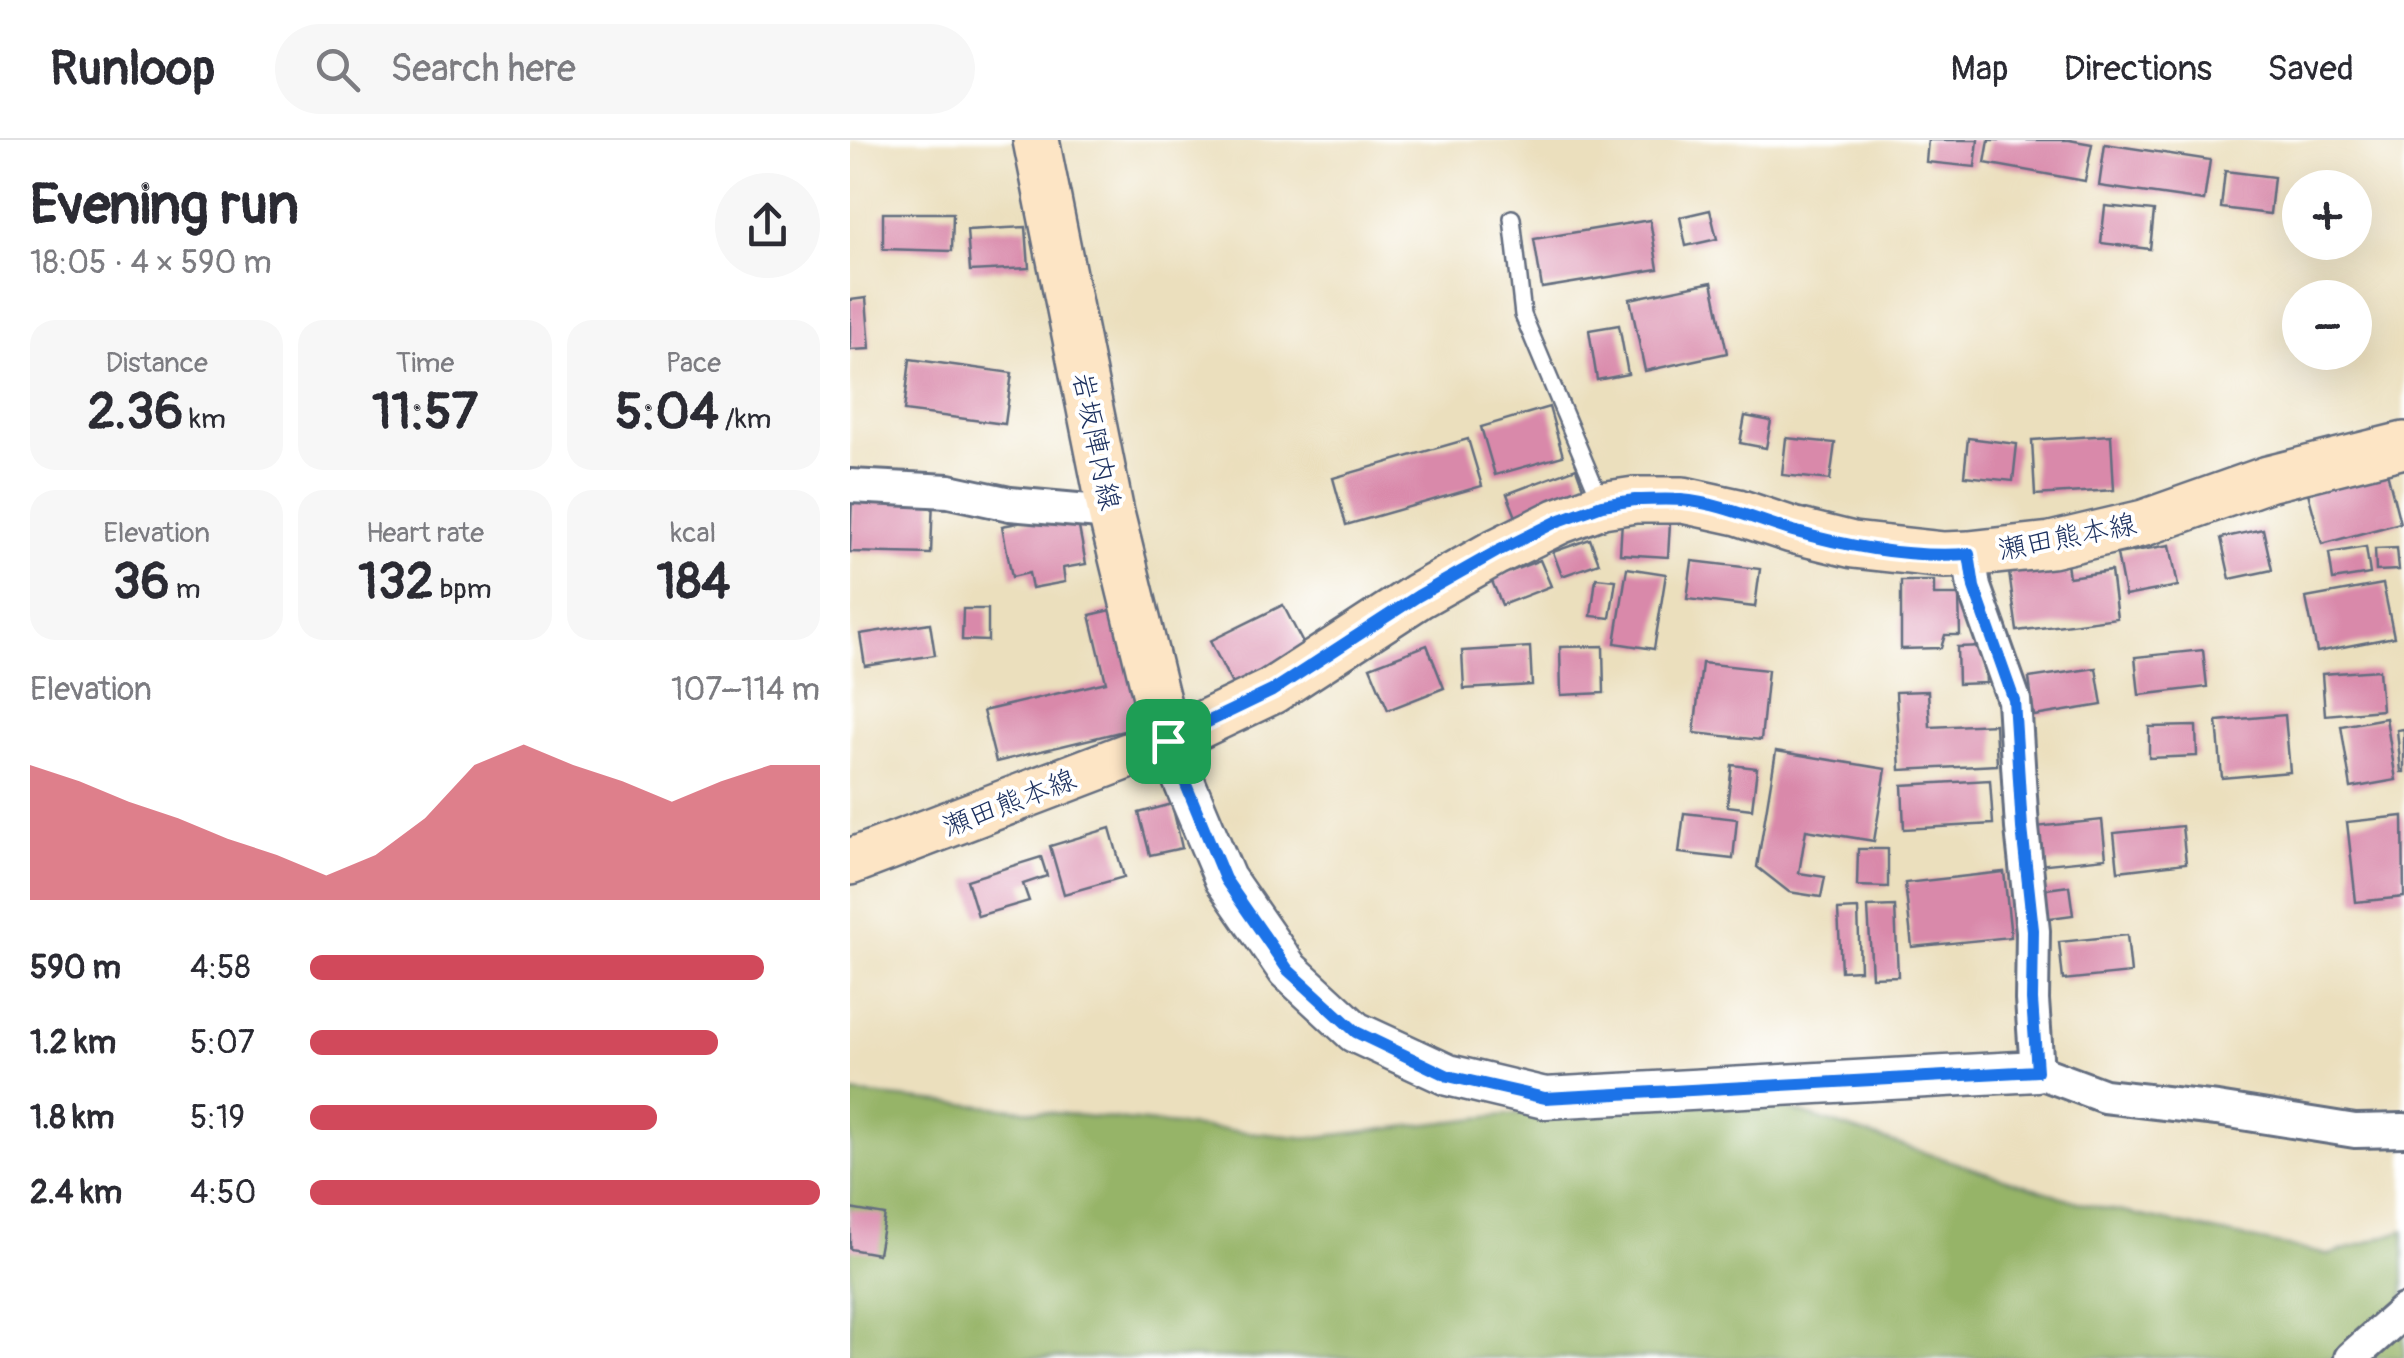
<!DOCTYPE html>
<html lang="en">
<head>
<meta charset="utf-8">
<style>
	body { margin:0; font-family:Pangolin,"Klee One",sans-serif; background:#f7f7f7; color:#2b2b33; height:100vh; display:flex; flex-direction:column; font-size:38px; white-space:nowrap }
	* { box-sizing:border-box; margin:0 }
	p { font-size:32px; color:#7c7c81 }
	.icon { flex:none; width:55px; height:55px; fill:none; stroke:currentColor; stroke-width:2; stroke-linecap:round; stroke-linejoin:round }
	.map { position:relative; flex:1; overflow:hidden }
	.drawer { display:flex; flex-direction:column; background:#fff; width:850px }
	.drawer>* { flex:none }
	.buttons { position:absolute; left:1432px; top:30px; display:grid; gap:20px }
	.buttons a { display:grid; place-items:center; width:90px; height:90px; border-radius:50%; background:#fff; box-shadow:0 10px 40px #0002; font-size:50px }
	.pin { position:absolute; display:grid; place-items:center; width:85px; height:85px; color:#fff; margin:-42px; border-radius:20px; box-shadow:0 5px 15px #0006 }
	.round { display:grid; place-items:center; flex:none; width:105px; height:105px; border-radius:52px; background:#f7f7f7 }
	.overview { display:flex; align-items:center; justify-content:space-between; height:170px; padding:0 30px }
	h1 { font-size:55px; font-weight:700; line-height:75px }
	.figures { display:grid; grid-template-columns:repeat(3,1fr); gap:15px; height:170px; padding:10px 30px }
	.figures div { display:grid; align-content:center; border-radius:25px; background:#f7f7f7; text-align:center }
	.figures b { font-size:50px; font-weight:700 }
	.figures small { font-size:28px; font-weight:400 }
	.figures p { font-size:28px }
	.chart { height:280px; padding:20px 30px }
	.chart p { display:flex; justify-content:space-between }
	.chart svg { width:100%; height:180px; margin-top:10px; fill:#d1495b; opacity:.7 }
	ul { padding:0 30px; list-style:none; font-size:32px }
	li { display:grid; grid-template-columns:160px 120px 1fr; align-items:center; height:75px }
	li i { height:25px; border-radius:12px; background:#d1495b }
	header { display:flex; align-items:center; gap:60px; box-sizing:border-box; height:140px; padding:0 50px; background:#fff; border-bottom:2px solid #e1e1e2 }
	header strong { font-size:48px }
	nav { display:flex; gap:55px; margin-inline-start:auto; font-size:35px }
	.search { width:700px; height:90px; background:#f7f7f7; display:flex; align-items:center; gap:25px; box-sizing:border-box; padding:0 35px; border-radius:55px; color:#7c7c81; font-size:38px }
	main { display:flex; flex:1; min-height:0 }
	.map>svg:first-child { display:block }
	.forest { fill:#96b467; stroke:#587262; stroke-width:2.5 }
	.building { fill:#d989aa }
	.lines { fill:none; stroke-linecap:round; stroke-linejoin:round }
	.service-casing { stroke:#646d7f; stroke-width:20 }
	.minor-casing { stroke:#646d7f; stroke-width:38 }
	.tertiary-casing { stroke:#646d7f; stroke-width:45 }
	.secondary-casing { stroke:#646d7f; stroke-width:50 }
	.service { stroke:#fff; stroke-width:15 }
	.minor { stroke:#fff; stroke-width:32 }
	.tertiary { stroke:#fff; stroke-width:40 }
	.secondary { stroke:#fde5c5; stroke-width:45 }
	.route-casing { stroke:#fff; stroke-width:20 }
	.route { stroke:#1a73e8; stroke-width:12 }
	.labels { text-anchor:middle; stroke-width:8; stroke-linejoin:round; paint-order:stroke }
	.street-label { font-size:28px; fill:#1b2f5e; stroke:#fff }
</style>
</head>
<body>
<header>
<strong>Runloop</strong>
<div class="search"><svg class="icon" aria-label="search" viewBox="0 0 24 24"><circle cx="10" cy="10" r="6"/><path d="M15 15l6 6"/></svg>Search here</div>
<nav><a>Map</a><a>Directions</a><a>Saved</a></nav>
</header>
<main>
<section class="drawer">
<div class="overview"><div><h1>Evening run</h1><p>18:05 · 4 × 590 m</p></div><a class="round"><svg class="icon" aria-label="share" viewBox="0 0 24 24"><path d="M12 15V3M7 8l5-5 5 5M5 13v7h14v-7"/></svg></a></div>
<div class="figures">
<div><p>Distance</p><b>2.36<small> km</small></b></div>
<div><p>Time</p><b>11:57</b></div>
<div><p>Pace</p><b>5:04<small> /km</small></b></div>
</div>
<div class="figures">
<div><p>Elevation</p><b>36<small> m</small></b></div>
<div><p>Heart rate</p><b>132<small> bpm</small></b></div>
<div><p>kcal</p><b>184</b></div>
</div>
<div class="chart"><p><span>Elevation</span>107–114 m</p>
<svg viewBox="0 0 160 44" preserveAspectRatio="none"><path d="M0 44V11L10 15L20 20L30 24L40 29L50 33L60 38L70 33L80 24L90 11L100 6L110 11L120 15L130 20L140 15L150 11L160 11V44z"/></svg>
</div>
<ul>
<li><b>590 m</b>4:58<i style="width:89%"></i></li>
<li><b>1.2 km</b>5:07<i style="width:80%"></i></li>
<li><b>1.8 km</b>5:19<i style="width:68%"></i></li>
<li><b>2.4 km</b>4:50<i style="width:100%"></i></li>
</ul>
</section>
<div class="map">
<svg width="1554" height="1218" viewBox="0 0 1554 1218">
	<rect width="100%" height="100%" fill="#fff"/>
	<filter id="ink" filterUnits="userSpaceOnUse"><feTurbulence type="fractalNoise" baseFrequency=".01" numOctaves="2"/><feDisplacementMap in="SourceGraphic" scale="20" xChannelSelector="R" yChannelSelector="G"/><feConvolveMatrix kernelMatrix="1 2 1 2 8 2 1 2 1" color-interpolation-filters="sRGB"/></filter>
	<filter id="wash" filterUnits="userSpaceOnUse"><feTurbulence type="fractalNoise" baseFrequency=".0048" numOctaves="4" result="noise"/><feDisplacementMap in="SourceGraphic" scale="40" xChannelSelector="R" yChannelSelector="G"/><feGaussianBlur stdDeviation="2.25" result="paint"/><feColorMatrix in="noise" values="0 0 0 0 0 0 0 0 0 0 0 0 0 0 0 0 0 1.4 0 .05"/><feComposite in="paint" operator="in"/></filter>
	<g filter="url(#wash)">
		<rect width="100%" height="100%" fill="#ebdfbd"/>
		<polygon class="forest" points="0,953 459,998 730,966 917,962 1234,1064 1479,1115 1554,1090 1554,1218 0,1218"/>
		<g id="blocks">
			<g class="building">
				<polygon points="1078,0 1128,0 1125,27 1076,22"/>
				<polygon points="1139,0 1219,0 1242,4 1235,41 1135,23"/>
				<polygon points="1255,4 1360,20 1354,61 1249,46"/>
				<polygon points="1375,31 1424,37 1420,74 1371,68"/>
				<polygon points="1255,66 1304,71 1300,109 1251,103"/>
				<polygon points="860,70 867,99 836,106 830,77"/>
				<polygon points="33,73 103,73 102,111 33,109"/>
				<polygon points="800,80 808,129 692,148 684,99"/>
				<polygon points="176,87 179,128 120,131 117,90"/>
				<polygon points="862,142 877,213 795,231 780,159"/>
				<polygon points="16,158 20,209 0,210 0,160"/>
				<polygon points="769,185 778,234 747,240 739,190"/>
				<polygon points="60,219 162,233 155,284 54,271"/>
				<polygon points="699,267 713,316 645,335 631,287"/>
				<polygon points="895,276 921,281 916,308 890,303"/>
				<polygon points="1261,295 1264,350 1185,355 1182,300"/>
				<polygon points="936,298 985,303 980,340 932,335"/>
				<polygon points="1118,298 1167,304 1163,341 1114,336"/>
				<polygon points="618,299 632,346 496,385 483,338"/>
				<polygon points="726,328 738,361 670,387 657,354"/>
				<polygon points="1537,332 1550,383 1472,404 1458,353"/>
				<polygon points="2,355 83,357 81,414 0,412"/>
				<polygon points="226,372 236,424 213,428 215,442 182,448 179,433 162,437 152,386"/>
				<polygon points="772,380 820,383 818,417 770,414"/>
				<polygon points="1413,389 1422,430 1380,439 1371,398"/>
				<polygon points="740,399 749,423 712,436 703,412"/>
				<polygon points="1320,405 1328,446 1275,456 1267,414"/>
				<polygon points="1516,407 1520,434 1483,440 1479,413"/>
				<polygon points="1547,408 1549,430 1526,431 1525,409"/>
				<polygon points="690,420 701,446 652,465 641,439"/>
				<polygon points="842,421 910,429 905,467 837,459"/>
				<polygon points="1217,424 1219,437 1261,431 1267,478 1167,491 1159,432"/>
				<polygon points="777,428 816,434 804,509 765,503"/>
				<polygon points="746,438 766,440 760,478 741,476"/>
				<polygon points="1051,441 1084,441 1084,455 1109,455 1110,495 1095,495 1091,508 1051,509"/>
				<polygon points="1533,444 1544,497 1467,512 1456,458"/>
				<polygon points="433,465 457,511 384,548 360,501"/>
				<polygon points="113,469 138,469 138,501 112,500"/>
				<polygon points="266,469 294,586 146,622 133,571 256,542 240,475"/>
				<polygon points="80,483 85,515 15,526 10,494"/>
				<polygon points="577,505 594,548 538,570 520,527"/>
				<polygon points="753,506 754,553 711,555 710,507"/>
				<polygon points="1134,506 1136,543 1108,544 1107,507"/>
				<polygon points="680,507 682,545 614,549 612,511"/>
				<polygon points="1353,510 1357,547 1289,555 1285,517"/>
				<polygon points="852,523 918,530 911,600 844,593"/>
				<polygon points="1246,528 1252,565 1184,576 1179,538"/>
				<polygon points="1529,530 1532,570 1475,575 1472,534"/>
				<polygon points="1078,551 1080,587 1145,584 1147,625 1050,630 1046,552"/>
				<polygon points="1435,575 1440,632 1372,638 1367,581"/>
				<polygon points="1536,578 1546,640 1501,648 1491,586"/>
				<polygon points="1346,586 1347,616 1299,618 1299,587"/>
				<polygon points="1554,589 1554,632 1551,632 1547,590"/>
				<polygon points="926,611 1036,629 1024,701 956,690 949,733 975,737 971,757 939,752 907,727"/>
				<polygon points="882,625 907,628 902,669 877,666"/>
				<polygon points="1140,640 1143,684 1054,689 1052,645"/>
				<polygon points="322,664 332,708 300,715 289,673"/>
				<polygon points="834,673 887,679 883,719 829,713"/>
				<polygon points="1553,676 1554,757 1506,762 1497,682"/>
				<polygon points="1252,680 1256,718 1188,725 1185,687"/>
				<polygon points="1332,686 1336,723 1268,731 1264,693"/>
				<polygon points="260,688 274,737 214,754 200,706"/>
				<polygon points="1008,709 1038,709 1038,747 1007,746"/>
				<polygon points="191,717 197,736 173,744 179,761 128,776 117,740"/>
				<polygon points="1154,732 1161,797 1062,807 1055,743"/>
				<polygon points="1219,746 1223,775 1192,779 1189,750"/>
				<polygon points="1045,766 1048,836 1022,837 1018,767"/>
				<polygon points="1008,769 1010,830 991,831 988,770"/>
				<polygon points="1277,795 1281,833 1213,840 1209,802"/>
				<polygon points="0,1069 35,1075 28,1114 0,1109"/>
			</g>
		</g>
	</g>
	<g filter="url(#ink)">
		<use href="#blocks" fill-opacity="0" stroke="#646d7f" stroke-width="2.5"/>
		<g class="lines">
			<g class="service-casing">
				<polyline id="service" points="662,78 673,175 751,361"/>
			</g>
			<g class="minor-casing">
				<g id="minor">
					<polyline points="0,346 99,351 160,364 261,373"/>
					<polyline points="1119,414 1124,447 1164,560 1172,688 1183,791 1182,860 1187,931 1254,956 1367,969 1505,991 1554,990"/>
					<polyline points="1501,1218 1554,1171"/>
				</g>
			</g>
			<g class="tertiary-casing">
				<polyline id="tertiary" points="317,601 375,739 438,830 505,892 598,935 695,958 1187,931"/>
			</g>
			<g class="secondary-casing">
				<g id="secondary">
					<polyline points="186,0 261,373 317,601"/>
					<polyline points="0,722 317,601 422,551 568,456 646,412 709,381 752,365 785,360 833,360 888,372 942,390 1003,405 1094,415 1119,414 1201,405 1294,383 1418,339 1554,305"/>
				</g>
			</g>
			<use href="#service" class="service"/>
			<use href="#minor" class="minor"/>
			<use href="#tertiary" class="tertiary"/>
			<use href="#secondary" class="secondary"/>
		</g>
	</g>
	<g class="lines" filter="url(#ink)">
		<g class="route-casing">
			<path id="route" d="M785 360C800 360 816 359 831 360 870 363 906 380 943 391 999 407 1060 418 1119 414L1124 447 1164 560 1172 688 1183 790 1182 860 1187 931 695 958 598 936 506 892 438 830 375 739 318 601 422 551 568 456 646 412 708 381 752 365Z"/>
		</g>
		<use href="#route" class="route"/>
	</g>
	<g class="labels">
		<g class="street-label">
			<text transform="translate(247 301) rotate(78)" y="10">岩坂陣内線</text>
			<text transform="translate(1217 396) rotate(-11)" y="10">瀬田熊本線</text>
			<text transform="translate(159 662) rotate(-21)" y="10">瀬田熊本線</text>
		</g>
	</g>
</svg>
<div class="buttons">
<a>+</a>
<a>−</a>
</div>
<div class="pin" style="left:318px;top:601px;background:#1e9e55"><svg class="icon" aria-label="arrive" viewBox="0 0 24 24"><path d="M6 21V4h12l-3 4 3 4H6"/></svg></div>
</div>
</main>
</body>
</html>
